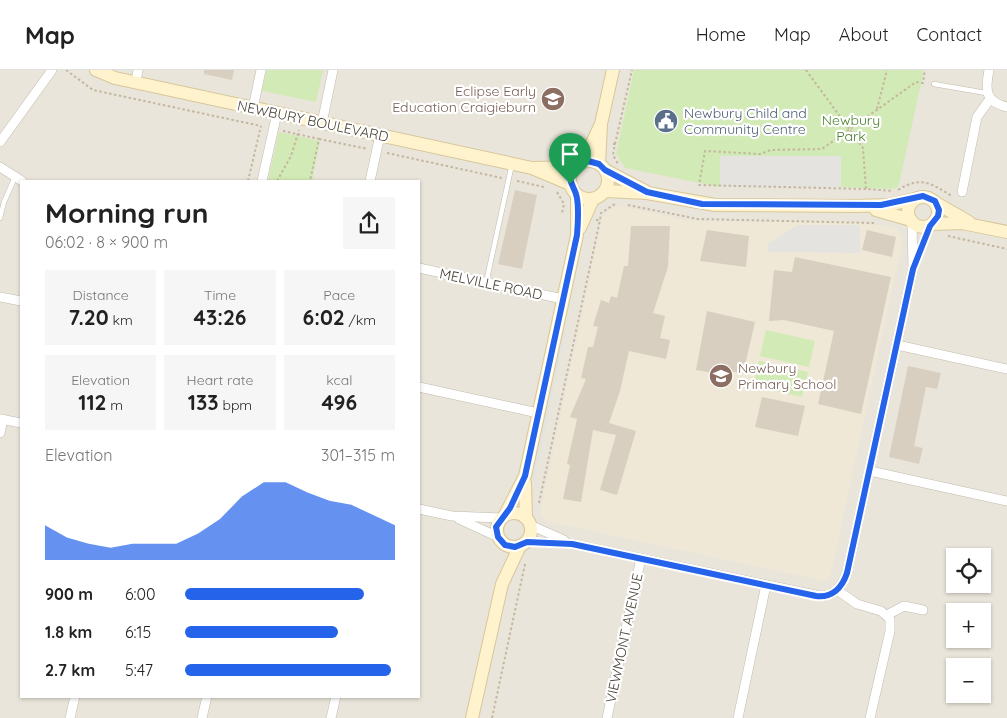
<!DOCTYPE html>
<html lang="en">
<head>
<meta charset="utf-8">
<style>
	body { margin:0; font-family:Quicksand,sans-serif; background:#f6f6f6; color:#222; height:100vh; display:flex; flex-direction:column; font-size:19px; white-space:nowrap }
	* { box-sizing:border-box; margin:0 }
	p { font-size:16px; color:#767676 }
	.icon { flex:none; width:28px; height:28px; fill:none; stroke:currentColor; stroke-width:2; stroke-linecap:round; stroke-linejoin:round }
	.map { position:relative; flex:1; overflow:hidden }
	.drawer { position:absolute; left:20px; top:110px; width:400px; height:518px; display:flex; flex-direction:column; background:#fff; border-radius:0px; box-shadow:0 1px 4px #0004 }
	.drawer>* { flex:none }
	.buttons { position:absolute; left:946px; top:478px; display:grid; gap:10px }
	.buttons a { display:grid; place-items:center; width:45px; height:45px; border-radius:0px; background:#fff; box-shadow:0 1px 4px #0004; font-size:25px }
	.pin { position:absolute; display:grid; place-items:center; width:42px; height:42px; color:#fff; margin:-51px -21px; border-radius:50% 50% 50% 0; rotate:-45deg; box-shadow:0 0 5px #0007 }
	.pin .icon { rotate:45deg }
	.round { display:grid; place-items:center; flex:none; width:52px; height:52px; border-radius:0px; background:#f6f6f6 }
	.headline { display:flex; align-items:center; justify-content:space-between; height:85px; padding:0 25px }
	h1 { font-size:28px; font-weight:700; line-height:38px }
	.metrics { display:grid; grid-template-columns:repeat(3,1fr); gap:8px; height:85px; padding:5px 25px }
	.metrics div { display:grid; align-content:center; border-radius:0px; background:#f6f6f6; text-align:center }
	.metrics b { font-size:21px; font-weight:700 }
	.metrics small { font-size:14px; font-weight:400 }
	.metrics p { font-size:14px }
	.chart { height:140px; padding:10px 25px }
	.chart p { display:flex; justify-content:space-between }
	.chart svg { width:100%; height:90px; margin-top:5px; fill:#2563eb; opacity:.7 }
	ul { padding:0 25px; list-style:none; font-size:16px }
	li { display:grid; grid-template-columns:80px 60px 1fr; align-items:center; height:38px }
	li i { height:12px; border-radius:6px; background:#2563eb }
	header { display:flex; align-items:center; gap:30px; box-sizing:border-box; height:70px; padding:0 25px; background:#fff; border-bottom:1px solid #e0e0e0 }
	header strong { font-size:24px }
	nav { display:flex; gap:28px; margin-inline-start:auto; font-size:18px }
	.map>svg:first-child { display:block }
	.residential { fill:#eae5da; fill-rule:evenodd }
	.education { fill:#efe8d6 }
	.green { fill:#d2eab5 }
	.parking { fill:#e5e3e0 }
	.building { fill:#d8cfc1 }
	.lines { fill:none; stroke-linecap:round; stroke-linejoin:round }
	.lane-casing { stroke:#c2bbae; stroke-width:5.5 }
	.street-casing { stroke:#c2bbae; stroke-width:10 }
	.secondary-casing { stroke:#d6c79b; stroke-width:14 }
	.path { stroke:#c4b79f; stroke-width:2; stroke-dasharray:2.5 2.5; stroke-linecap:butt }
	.lane { stroke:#fff; stroke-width:4.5 }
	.street { stroke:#fff; stroke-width:9 }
	.secondary { stroke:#fff3cd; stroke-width:12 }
	.route-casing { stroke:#fff; stroke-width:10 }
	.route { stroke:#2563eb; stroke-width:6 }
	.labels { text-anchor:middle; stroke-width:4.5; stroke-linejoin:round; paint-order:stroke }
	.education-label { font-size:14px; fill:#785e54; stroke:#fff; text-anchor:end }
	.service-label { font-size:14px; fill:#4e5e75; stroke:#fff; text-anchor:start }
	.park-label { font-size:14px; fill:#4a7f2a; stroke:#fff }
	.street-label { font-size:14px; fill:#4b4439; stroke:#fff }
</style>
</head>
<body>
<header>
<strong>Map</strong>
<nav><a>Home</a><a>Map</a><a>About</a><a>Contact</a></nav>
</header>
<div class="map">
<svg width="1007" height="648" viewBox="0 0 1007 648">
	<rect width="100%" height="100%" fill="#f6f3ec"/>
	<path class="residential" d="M0 0H1007V648H0ZM21 111H419V626H21ZM955 486H982V514H955ZM955 541H982V569H955ZM955 596H982V624H955Z"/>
	<polygon class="education" points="618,135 690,151 860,153 896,158 903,169 830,507 824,511 545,451 540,443 603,146"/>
	<g class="green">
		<polygon points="267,0 323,0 316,32 262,21"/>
		<polygon points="634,0 924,0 899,114 897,118 891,119 841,117 720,117 625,98 616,84"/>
		<polygon points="279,62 320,71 312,111 268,111"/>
		<polygon points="766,260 815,271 809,297 760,286"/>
		<polygon points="759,291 808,302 802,327 753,316"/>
	</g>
	<g class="parking">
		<rect x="720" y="86" width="121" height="31"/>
		<polygon points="798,155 860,155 860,183 768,182 768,174"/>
		<polygon points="563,258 566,262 534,410 529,415"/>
	</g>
	<g class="building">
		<polygon points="204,0 234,0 232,10 204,4"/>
		<polygon points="515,120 537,125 522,199 498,194"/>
		<polygon points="631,156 670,156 668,197 653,243 665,246 660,268 670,270 666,289 629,281 620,321 609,353 636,361 617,425 600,420 616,365 593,360 581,432 563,429 570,395 567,394 577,349 570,347 586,309 581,308 588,277 593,277 598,257 593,256 601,230 609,233 611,226 617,228 624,196 628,196"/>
		<polygon points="707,160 749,166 746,197 700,191"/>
		<polygon points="867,160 896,167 892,187 862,180"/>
		<polygon points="795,187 891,207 861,344 818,334 834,261 784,250 769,251 774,200 792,202"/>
		<polygon points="707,241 755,252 743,304 714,297 713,303 696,300"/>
		<polygon points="908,296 941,303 937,319 926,317 914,376 923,378 919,394 889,387"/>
		<polygon points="762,327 805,336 798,366 755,357"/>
	</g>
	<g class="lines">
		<g class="lane-casing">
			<g id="lane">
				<polyline points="934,14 986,23"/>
				<polyline points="0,148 4,132 15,107"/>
				<polyline points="486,213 512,94"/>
			</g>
		</g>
		<g class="street-casing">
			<g id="street">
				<path d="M989 0C985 20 985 32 1007 37"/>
				<polyline points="136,12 138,0"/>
				<polyline points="253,38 261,0"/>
				<polyline points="322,53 333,0"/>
				<polyline points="0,72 52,0"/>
				<polyline points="0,97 22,111"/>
				<polyline points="262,111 277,43"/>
				<polyline points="370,111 380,65"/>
				<polyline points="962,122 977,47 990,29"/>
				<polyline points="916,191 930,156"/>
				<polyline points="419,198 563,229"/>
				<polyline points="0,227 21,231"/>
				<polyline points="897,275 1007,299"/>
				<polyline points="419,317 538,343"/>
				<polyline points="0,349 21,353"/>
				<polyline points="0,363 3,349"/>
				<polyline points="870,401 1007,431"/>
				<polyline points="419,439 452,446 501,448"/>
				<polyline points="459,449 498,467"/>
				<polyline points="530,455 564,470"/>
				<path d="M527 471 572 474 820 526C835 526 842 516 847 503L913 199 912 152"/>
				<polyline points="837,520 857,534 881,541 890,549 890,561 870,648"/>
				<polyline points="887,545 904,536 923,540"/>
				<polyline points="70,648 75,626"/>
				<polyline points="202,648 207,626"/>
				<polyline points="331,648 336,626"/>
				<polyline points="607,648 641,488"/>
				<polyline points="738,648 766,515"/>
			</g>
		</g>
		<g class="secondary-casing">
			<g id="secondary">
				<polyline points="96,0 115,8 532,98 570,114"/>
				<circle cx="589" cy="110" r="19"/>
				<polyline points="583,92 600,56"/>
				<polyline points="599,94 601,54 613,0"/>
				<polyline points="534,98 575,97"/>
				<polyline points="605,100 645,121"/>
				<polyline points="605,121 647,123 715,135 856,136 889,135 914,129"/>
				<circle cx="923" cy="142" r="15"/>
				<polyline points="936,133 969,152"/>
				<polyline points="876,140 911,150"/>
				<polyline points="933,154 962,153 1007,162"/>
				<polyline points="580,158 593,129"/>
				<polyline points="525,413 526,448"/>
				<circle cx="514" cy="460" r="17"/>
				<polyline points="505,445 525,406 577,165 577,125"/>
				<polyline points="472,648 502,514 520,476"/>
			</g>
		</g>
		<g class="path">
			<polyline points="66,0 93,20 261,56"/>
			<polyline points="806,0 863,78 866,119 893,121"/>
			<polyline points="877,39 887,0"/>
			<polyline points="283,61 319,69 310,111"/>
			<polyline points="319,69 368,79"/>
			<polyline points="613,74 615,74 613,85 618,94"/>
			<polyline points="615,74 632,0"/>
			<polyline points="387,83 502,108"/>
			<polyline points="562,86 576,77 579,69 581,69"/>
			<polyline points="248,111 261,56"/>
			<polyline points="277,111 291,86 299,60"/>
			<polyline points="517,111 544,117"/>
			<polyline points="866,119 699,115 705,81 760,84 771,80 822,79 916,12 923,13 925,0"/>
			<path d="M898 120C922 105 931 114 952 126"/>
			<polyline points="557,122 564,134 562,143 564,143"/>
			<polyline points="628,135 698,149 874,153"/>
			<polyline points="596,150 600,150 601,143 615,134"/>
			<polyline points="948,166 1007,179"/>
			<polyline points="539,433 600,150"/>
			<polyline points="492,648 525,494"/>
		</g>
		<use href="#lane" class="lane"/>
		<use href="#street" class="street"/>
		<use href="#secondary" class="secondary"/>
	</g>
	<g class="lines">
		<g class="route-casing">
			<path id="route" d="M588 91 599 94 605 100 647 122 702 134 881 135 923 126 935 131 939 140 938 146 930 156 913 199 847 503C842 518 832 528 816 526L572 474 527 472 515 477 505 475 498 467 496 457 510 438 525 406 577 165C578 153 579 140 577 128 575 114 563 111 577 95Z"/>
		</g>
		<use href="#route" class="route"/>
	</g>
	<defs>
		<g id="school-disc" transform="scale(1.25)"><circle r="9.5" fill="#8d6e63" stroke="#fff"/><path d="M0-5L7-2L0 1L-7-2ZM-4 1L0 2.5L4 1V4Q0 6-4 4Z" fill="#fff"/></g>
		<g id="civic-disc" transform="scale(1.25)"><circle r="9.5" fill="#5c6f8a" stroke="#fff"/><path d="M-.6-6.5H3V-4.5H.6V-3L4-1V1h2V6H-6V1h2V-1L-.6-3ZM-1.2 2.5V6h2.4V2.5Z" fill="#fff"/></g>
	</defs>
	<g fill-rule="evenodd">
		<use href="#school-disc" x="553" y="29"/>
		<use href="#civic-disc" x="666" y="51"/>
		<use href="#school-disc" x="721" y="306"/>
	</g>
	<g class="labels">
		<g class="education-label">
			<text x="536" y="26">Eclipse Early<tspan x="536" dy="16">Education Craigieburn</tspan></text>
			<text x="738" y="303" text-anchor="start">Newbury<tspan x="738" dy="16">Primary School</tspan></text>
		</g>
		<g class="service-label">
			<text x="684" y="48">Newbury Child and<tspan x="684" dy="16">Community Centre</tspan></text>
		</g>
		<g class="park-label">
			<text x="851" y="55">Newbury<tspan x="851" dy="16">Park</tspan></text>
		</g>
		<g class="street-label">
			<text transform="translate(313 51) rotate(12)" y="5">NEWBURY BOULEVARD</text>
			<text transform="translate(491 214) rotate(12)" y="5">MELVILLE ROAD</text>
			<text transform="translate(624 568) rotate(-78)" y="5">VIEWMONT AVENUE</text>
		</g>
	</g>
</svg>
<div class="buttons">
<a><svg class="icon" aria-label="locate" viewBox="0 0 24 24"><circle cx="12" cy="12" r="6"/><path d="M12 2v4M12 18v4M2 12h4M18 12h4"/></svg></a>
<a>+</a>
<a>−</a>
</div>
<div class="pin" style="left:570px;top:114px;background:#1e9e55"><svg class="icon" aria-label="arrive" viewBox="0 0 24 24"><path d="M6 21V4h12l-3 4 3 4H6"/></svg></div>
<section class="drawer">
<div class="headline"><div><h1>Morning run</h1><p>06:02 · 8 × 900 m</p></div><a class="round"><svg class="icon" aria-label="share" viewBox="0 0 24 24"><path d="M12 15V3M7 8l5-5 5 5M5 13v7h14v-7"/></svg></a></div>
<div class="metrics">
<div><p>Distance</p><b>7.20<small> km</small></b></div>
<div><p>Time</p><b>43:26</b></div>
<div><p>Pace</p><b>6:02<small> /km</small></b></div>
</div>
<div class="metrics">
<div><p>Elevation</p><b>112<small> m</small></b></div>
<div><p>Heart rate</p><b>133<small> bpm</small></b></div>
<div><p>kcal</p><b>496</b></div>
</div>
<div class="chart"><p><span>Elevation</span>301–315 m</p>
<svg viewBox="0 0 160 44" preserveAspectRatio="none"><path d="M0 44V27L10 33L20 36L30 38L40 36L50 36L60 36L70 31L80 24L90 13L100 6L110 6L120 11L130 15L140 17L150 22L160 27V44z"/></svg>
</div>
<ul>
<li><b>900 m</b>6:00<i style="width:85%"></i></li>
<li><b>1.8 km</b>6:15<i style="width:73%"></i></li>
<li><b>2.7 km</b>5:47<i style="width:98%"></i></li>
</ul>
</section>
</div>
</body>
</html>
